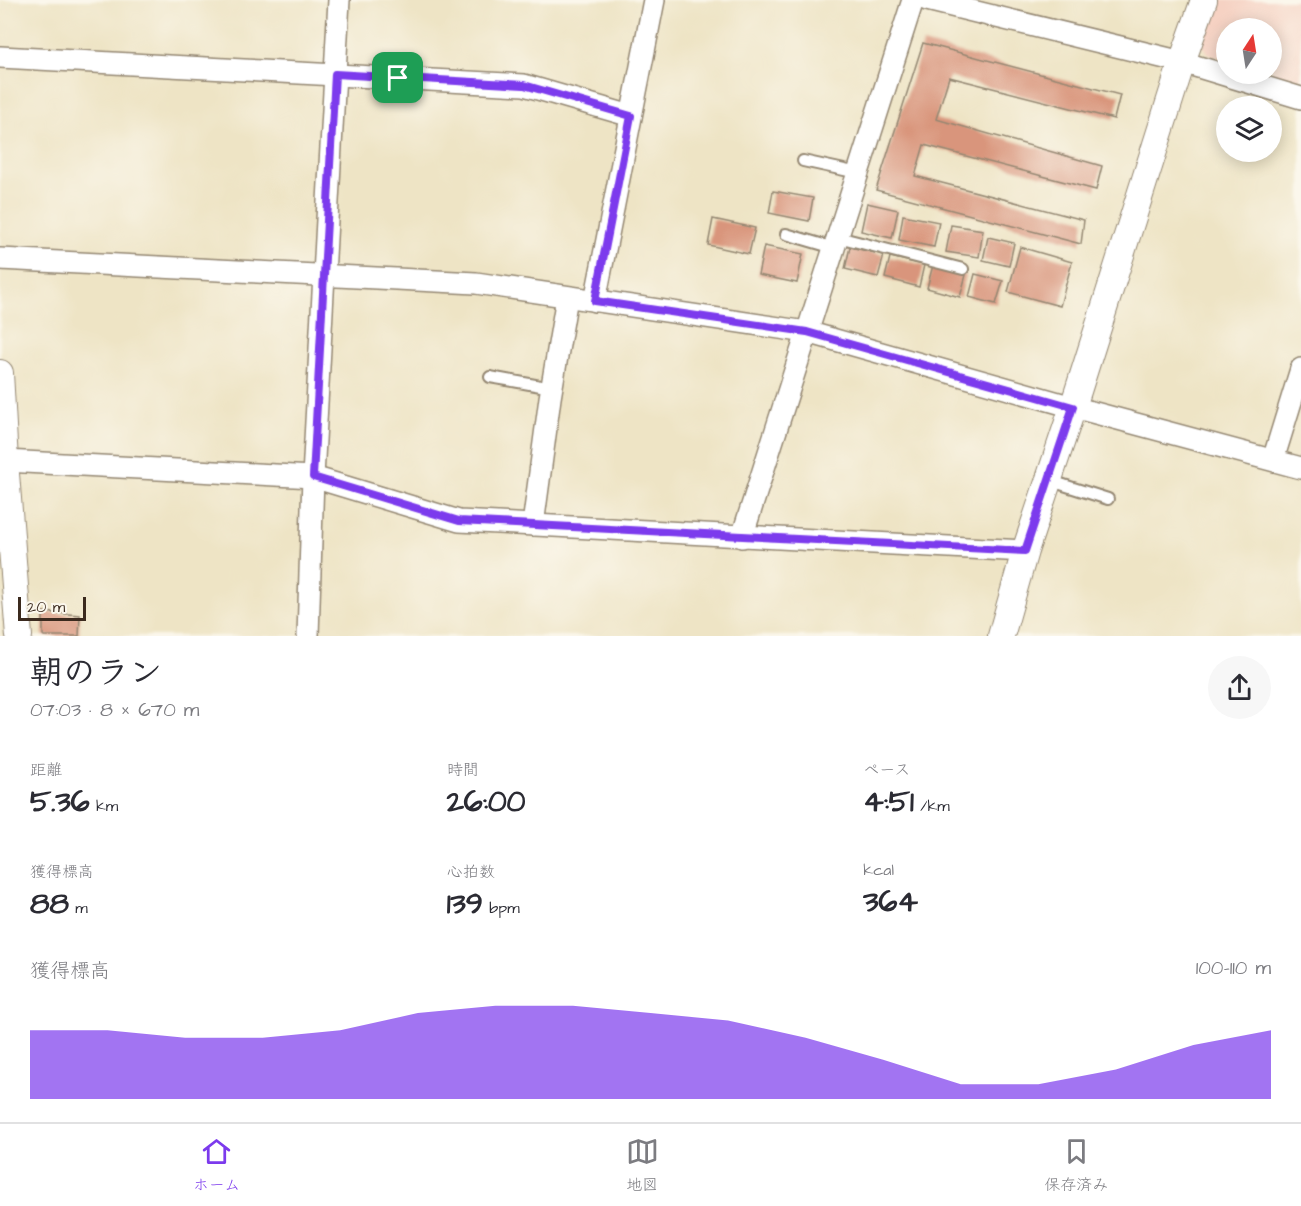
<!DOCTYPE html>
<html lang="ja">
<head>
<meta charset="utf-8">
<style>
	body { margin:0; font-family:"Architects Daughter","Klee One",sans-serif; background:#f7f7f7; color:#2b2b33; height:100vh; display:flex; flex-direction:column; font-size:22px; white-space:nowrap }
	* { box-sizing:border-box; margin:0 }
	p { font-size:20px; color:#7c7c81 }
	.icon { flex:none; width:33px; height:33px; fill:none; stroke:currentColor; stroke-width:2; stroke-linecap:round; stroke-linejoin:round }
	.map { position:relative; height:636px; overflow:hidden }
	.panel { display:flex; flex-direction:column; background:#fff; flex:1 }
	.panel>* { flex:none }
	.needle { width:39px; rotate:12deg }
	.controls { position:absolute; left:1216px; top:18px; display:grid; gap:12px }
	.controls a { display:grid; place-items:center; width:66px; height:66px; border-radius:50%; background:#fff; box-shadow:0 3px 15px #0003; font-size:30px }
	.scale { position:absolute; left:18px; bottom:15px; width:68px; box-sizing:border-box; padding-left:6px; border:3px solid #3b2a1e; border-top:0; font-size:16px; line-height:21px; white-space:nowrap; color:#3b2a1e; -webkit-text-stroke:4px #fbf7ec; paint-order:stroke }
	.pin { position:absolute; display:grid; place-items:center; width:51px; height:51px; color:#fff; margin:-26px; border-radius:12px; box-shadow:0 3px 9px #0006 }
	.round { display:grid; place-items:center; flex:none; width:63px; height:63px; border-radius:32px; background:#f7f7f7 }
	.summary { display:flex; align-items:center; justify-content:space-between; height:102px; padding:0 30px }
	h1 { font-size:33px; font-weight:800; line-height:45px }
	.stats { display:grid; grid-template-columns:repeat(3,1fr); gap:9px; height:102px; padding:6px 30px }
	.stats div { display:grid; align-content:center }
	.stats b { font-size:30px; font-weight:800 }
	.stats small { font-size:16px; font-weight:400 }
	.stats p { font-size:16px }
	.chart { height:168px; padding:12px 30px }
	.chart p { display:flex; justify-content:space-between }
	.chart svg { width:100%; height:108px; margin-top:6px; fill:#7c3aed; opacity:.7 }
	.menu { display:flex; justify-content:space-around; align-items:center; height:84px; border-top:2px solid #e1e1e2; background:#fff; font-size:16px; color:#7c7c81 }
	.menu a { display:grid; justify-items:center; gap:3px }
	.menu .current { color:#7c3aed }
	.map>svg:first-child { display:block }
	.built { fill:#f6d2c3 }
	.building { fill:#d9957c }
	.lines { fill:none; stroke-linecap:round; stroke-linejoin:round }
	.service-casing { stroke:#948772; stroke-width:14 }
	.minor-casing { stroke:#948772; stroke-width:24 }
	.tertiary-casing { stroke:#948772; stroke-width:28 }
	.service { stroke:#fff; stroke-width:10 }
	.minor { stroke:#fff; stroke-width:21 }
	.tertiary { stroke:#fff; stroke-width:26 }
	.route-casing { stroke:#fff; stroke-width:12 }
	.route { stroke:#7c3aed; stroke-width:8 }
</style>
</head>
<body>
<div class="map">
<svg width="1301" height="636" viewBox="0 0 1301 636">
	<rect width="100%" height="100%" fill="#fbf7ec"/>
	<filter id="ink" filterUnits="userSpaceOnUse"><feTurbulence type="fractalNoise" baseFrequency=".0167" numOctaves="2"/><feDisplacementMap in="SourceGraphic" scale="12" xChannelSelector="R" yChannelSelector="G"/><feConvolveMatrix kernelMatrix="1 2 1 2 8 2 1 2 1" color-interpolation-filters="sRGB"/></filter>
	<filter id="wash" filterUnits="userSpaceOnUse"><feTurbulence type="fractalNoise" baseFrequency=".008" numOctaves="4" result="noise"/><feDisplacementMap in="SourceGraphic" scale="24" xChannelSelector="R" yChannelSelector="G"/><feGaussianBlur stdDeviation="1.35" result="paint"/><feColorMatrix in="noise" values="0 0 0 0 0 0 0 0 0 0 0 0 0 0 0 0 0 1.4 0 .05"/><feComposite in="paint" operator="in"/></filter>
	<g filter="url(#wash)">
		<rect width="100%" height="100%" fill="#eee4c5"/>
		<polygon class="built" points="1218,0 1301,0 1301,83 1270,74 1272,74 1272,28 1227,28 1227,60 1208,54 1201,44"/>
		<g id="blocks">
			<g class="building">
				<polygon points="923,43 1120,95 1114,119 949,77 936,119 1102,166 1096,190 924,145 915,176 1084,220 1081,244 876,190"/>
				<polygon points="773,191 813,198 809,221 769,213"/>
				<polygon points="867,203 898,210 892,238 861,231"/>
				<polygon points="903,215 939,222 934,247 899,240"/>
				<polygon points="713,219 755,228 749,254 708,245"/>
				<polygon points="951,225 983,230 979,257 946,252"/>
				<polygon points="988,237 1014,243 1009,266 983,260"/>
				<polygon points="764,246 803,254 797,283 758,275"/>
				<polygon points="850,247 884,255 878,277 845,269"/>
				<polygon points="1020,247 1072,262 1060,306 1008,292"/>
				<polygon points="890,257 924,265 919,287 885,278"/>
				<polygon points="933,265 966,275 960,297 927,288"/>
				<polygon points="975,274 1003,281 996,304 969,297"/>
				<polygon points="43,612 80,615 79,636 44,636 43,635"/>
			</g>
		</g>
	</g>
	<g filter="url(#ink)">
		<use href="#blocks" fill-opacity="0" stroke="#948772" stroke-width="1.5"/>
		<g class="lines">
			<g class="service-casing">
				<g id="service">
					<polyline points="803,161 858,173"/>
					<polyline points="786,234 834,248"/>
					<polyline points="838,237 963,269"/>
					<polyline points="490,377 552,388"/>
					<polyline points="1048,480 1108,499"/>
				</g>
			</g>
			<g class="minor-casing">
				<g id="minor">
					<polyline points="927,0 1182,62 1301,98"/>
					<polyline points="0,57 524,85 631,116"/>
					<polyline points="0,259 476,283 807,332 1073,407 1301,468"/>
					<polyline points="595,301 654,0"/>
					<polyline points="1273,460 1301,369"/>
					<polyline points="5,461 313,477 459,521 1025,551"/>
					<polyline points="533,525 550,398 567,297"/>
					<polyline points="742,537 913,0"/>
					<polyline points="308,636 313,477 339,0"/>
				</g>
			</g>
			<g class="tertiary-casing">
				<g id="tertiary">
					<polyline points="0,373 5,461 19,636"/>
					<polyline points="1001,636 1025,551 1073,407 1182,62 1204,0"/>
				</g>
			</g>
			<use href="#service" class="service"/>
			<use href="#minor" class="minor"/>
			<use href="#tertiary" class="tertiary"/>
		</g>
	</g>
	<g class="lines" filter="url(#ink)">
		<g class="route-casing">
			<polygon id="route" points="335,74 524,85 631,116 595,301 807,332 1073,407 1025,551 459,521 313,477"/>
		</g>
		<use href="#route" class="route"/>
	</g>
</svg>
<div class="controls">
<a><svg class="needle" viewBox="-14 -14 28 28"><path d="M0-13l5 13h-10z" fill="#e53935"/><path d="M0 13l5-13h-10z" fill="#7c7c81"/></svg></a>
<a><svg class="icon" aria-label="layers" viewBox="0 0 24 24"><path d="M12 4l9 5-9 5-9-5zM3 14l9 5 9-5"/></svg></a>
</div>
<div class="scale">20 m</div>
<div class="pin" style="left:398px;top:78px;background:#1e9e55"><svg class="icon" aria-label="arrive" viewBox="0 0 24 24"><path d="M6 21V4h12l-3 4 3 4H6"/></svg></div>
</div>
<section class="panel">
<div class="summary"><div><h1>朝のラン</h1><p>07:03 · 8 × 670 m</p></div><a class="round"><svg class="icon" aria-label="share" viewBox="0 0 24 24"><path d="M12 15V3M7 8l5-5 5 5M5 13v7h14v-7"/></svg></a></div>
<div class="stats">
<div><p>距離</p><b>5.36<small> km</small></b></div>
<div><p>時間</p><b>26:00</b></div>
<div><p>ペース</p><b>4:51<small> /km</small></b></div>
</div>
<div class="stats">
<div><p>獲得標高</p><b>88<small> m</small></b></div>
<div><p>心拍数</p><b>139<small> bpm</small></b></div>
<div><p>kcal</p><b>364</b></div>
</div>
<div class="chart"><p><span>獲得標高</span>100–110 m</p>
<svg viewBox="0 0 160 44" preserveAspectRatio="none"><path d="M0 44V16L10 16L20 19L30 19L40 16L50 9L60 6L70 6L80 9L90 12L100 19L110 28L120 38L130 38L140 32L150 22L160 16V44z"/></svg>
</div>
</section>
<nav class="menu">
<a class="current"><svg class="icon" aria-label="home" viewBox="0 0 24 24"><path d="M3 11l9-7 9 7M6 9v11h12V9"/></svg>ホーム</a>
<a><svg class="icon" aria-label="map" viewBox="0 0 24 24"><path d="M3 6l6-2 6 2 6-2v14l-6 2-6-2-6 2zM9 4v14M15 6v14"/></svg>地図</a>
<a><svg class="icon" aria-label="saved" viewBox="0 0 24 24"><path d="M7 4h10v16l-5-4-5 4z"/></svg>保存済み</a>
</nav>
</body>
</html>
